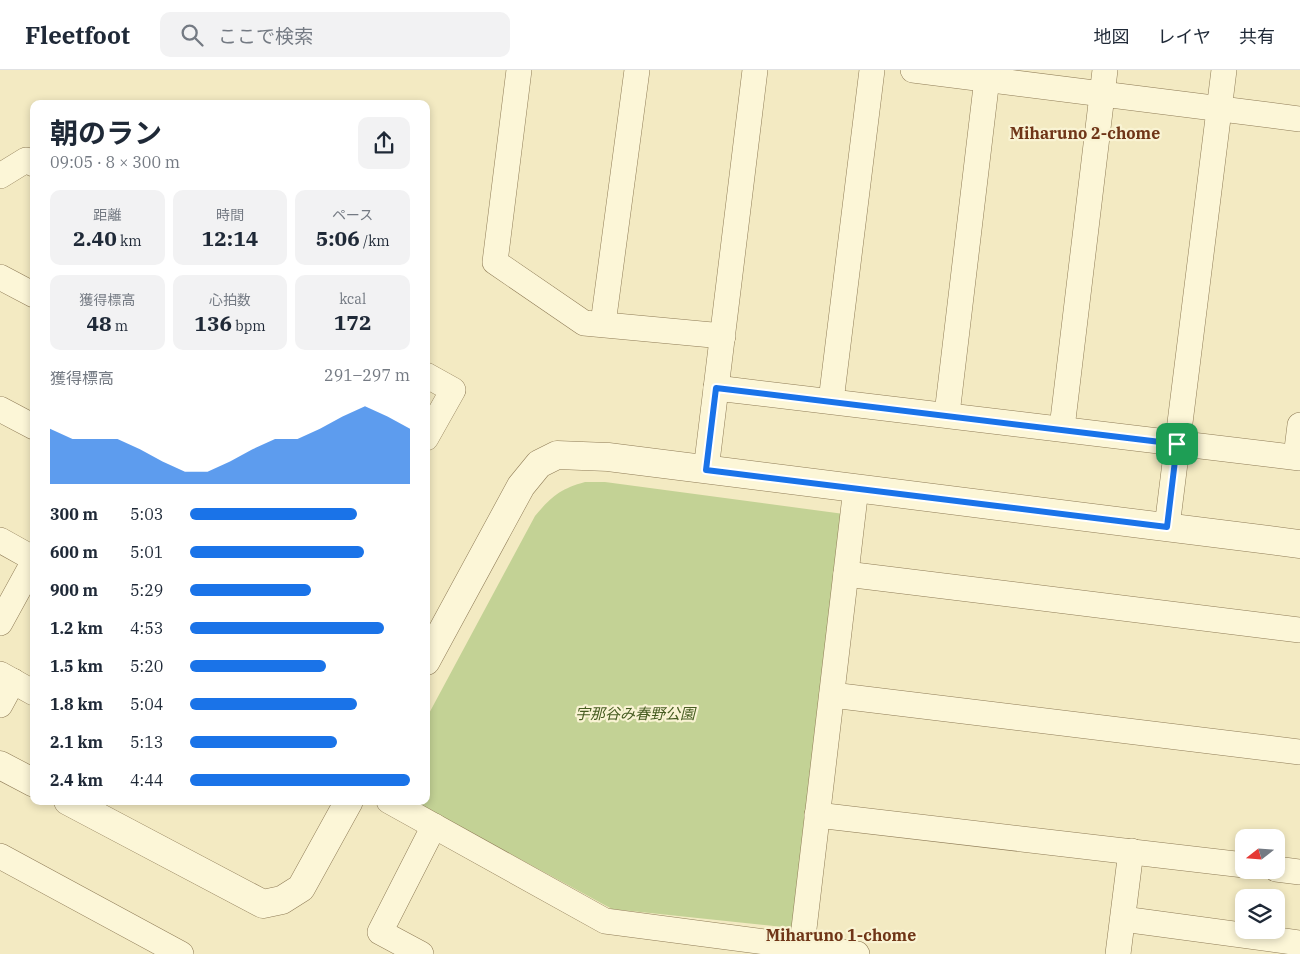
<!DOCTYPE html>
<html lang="ja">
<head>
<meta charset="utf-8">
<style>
	body { margin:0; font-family:"IBM Plex Serif","Noto Sans JP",serif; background:#f2f2f3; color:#1f2937; height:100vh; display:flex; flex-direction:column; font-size:19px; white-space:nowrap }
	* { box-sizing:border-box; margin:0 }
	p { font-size:16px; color:#747a83 }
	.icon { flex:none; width:28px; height:28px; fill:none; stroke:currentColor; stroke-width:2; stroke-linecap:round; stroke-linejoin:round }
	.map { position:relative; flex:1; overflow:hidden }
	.details { position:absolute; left:30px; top:30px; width:400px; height:705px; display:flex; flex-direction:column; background:#fff; border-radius:10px; box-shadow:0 2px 8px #0003 }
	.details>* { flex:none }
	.needle { width:32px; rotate:253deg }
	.tools { position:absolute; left:1235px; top:759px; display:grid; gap:10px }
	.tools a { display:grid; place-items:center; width:50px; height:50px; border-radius:10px; background:#fff; box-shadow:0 2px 8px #0003; font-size:25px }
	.pin { position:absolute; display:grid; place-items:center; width:42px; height:42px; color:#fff; margin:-21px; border-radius:10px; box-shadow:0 2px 8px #0006 }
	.round { display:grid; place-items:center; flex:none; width:52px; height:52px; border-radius:10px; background:#f2f2f3 }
	.overview { display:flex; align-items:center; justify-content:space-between; height:85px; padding:0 20px }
	h1 { font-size:28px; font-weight:700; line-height:38px }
	.metrics { display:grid; grid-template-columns:repeat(3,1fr); gap:8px; height:85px; padding:5px 20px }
	.metrics div { display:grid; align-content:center; border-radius:10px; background:#f2f2f3; text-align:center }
	.metrics b { font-size:21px; font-weight:700 }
	.metrics small { font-size:14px; font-weight:400 }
	.metrics p { font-size:14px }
	.chart { height:140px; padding:10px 20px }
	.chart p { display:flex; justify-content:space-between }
	.chart svg { width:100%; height:90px; margin-top:5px; fill:#1a73e8; opacity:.7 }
	ul { padding:0 20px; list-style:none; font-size:16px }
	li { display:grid; grid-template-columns:80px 60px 1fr; align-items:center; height:38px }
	li i { height:12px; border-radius:6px; background:#1a73e8 }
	header { display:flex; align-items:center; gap:30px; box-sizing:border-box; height:70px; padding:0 25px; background:#fff; border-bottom:1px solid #e0e1e3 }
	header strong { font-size:24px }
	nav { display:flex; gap:28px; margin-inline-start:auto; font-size:18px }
	.search { width:350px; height:45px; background:#f2f2f3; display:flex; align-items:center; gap:12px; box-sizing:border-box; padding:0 18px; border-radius:10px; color:#747a83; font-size:19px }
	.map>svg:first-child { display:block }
	.park { fill:#c3d295 }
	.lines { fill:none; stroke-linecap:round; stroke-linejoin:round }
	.minor-casing { stroke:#8f7c57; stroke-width:26 }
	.tertiary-casing { stroke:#8f7c57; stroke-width:29 }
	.minor { stroke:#fcf6d7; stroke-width:25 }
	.tertiary { stroke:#fcf6d7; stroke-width:28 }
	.route-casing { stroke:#fff; stroke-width:10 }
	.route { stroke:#1a73e8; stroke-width:6 }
	.labels { text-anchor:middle; stroke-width:4.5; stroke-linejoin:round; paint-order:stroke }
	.park-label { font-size:15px; font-style:italic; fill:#465c21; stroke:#f9f3d3 }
	.neighbourhood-label { font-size:16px; font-weight:bold; fill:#6f3517; stroke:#f9f3d3 }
</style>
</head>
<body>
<header>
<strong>Fleetfoot</strong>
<div class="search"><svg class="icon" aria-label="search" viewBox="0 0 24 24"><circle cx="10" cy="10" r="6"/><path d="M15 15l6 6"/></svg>ここで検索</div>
<nav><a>地図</a><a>レイヤ</a><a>共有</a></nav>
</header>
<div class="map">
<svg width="1300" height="884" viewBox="0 0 1300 884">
	<rect width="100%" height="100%" fill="#f3eac2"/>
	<path class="park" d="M585 412H605L844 444 792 858 612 839 413 731H426V649L535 446C552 426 560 419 585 412Z"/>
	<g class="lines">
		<g class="minor-casing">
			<g id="minor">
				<polyline points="519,0 495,192 584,253 723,266"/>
				<polyline points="913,0 1300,49"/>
				<polyline points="0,106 26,90 34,94"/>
				<polyline points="0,207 34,225"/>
				<polyline points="603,254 637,0"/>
				<polyline points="426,305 453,320 426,368"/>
				<polyline points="716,318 1300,388"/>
				<polyline points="831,331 872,0"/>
				<polyline points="0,339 34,357"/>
				<polyline points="947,344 988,0"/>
				<polyline points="1062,358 1105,0"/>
				<polyline points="1296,387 1300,355"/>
				<polyline points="706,400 755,0"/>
				<polyline points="1167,457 1224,0"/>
				<polyline points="0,470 34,489"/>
				<polyline points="846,504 1300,560"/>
				<polyline points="0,553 34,491"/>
				<polyline points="0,604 34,623"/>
				<polyline points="832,625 1300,682"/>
				<polyline points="0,635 13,611"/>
				<polyline points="389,731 605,851 857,884"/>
				<polyline points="817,745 1244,795"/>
				<polyline points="0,786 181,884"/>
				<polyline points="1276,799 1300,802"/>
				<polyline points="1123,849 1300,873"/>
				<polyline points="421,884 380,862 434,756"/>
				<polyline points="801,884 856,418"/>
				<polyline points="1118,884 1131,781"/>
			</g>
		</g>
		<g class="tertiary-casing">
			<g id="tertiary">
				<polyline points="426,591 521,416 539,394 557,385 608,387 1300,474"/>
				<polyline points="0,695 34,713"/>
				<polyline points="68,731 263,834 282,830 301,818 349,731"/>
			</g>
		</g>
		<use href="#minor" class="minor"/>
		<use href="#tertiary" class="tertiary"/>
	</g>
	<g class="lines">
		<g class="route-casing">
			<polygon id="route" points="716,318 1177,374 1167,457 706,400"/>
		</g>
		<use href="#route" class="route"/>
	</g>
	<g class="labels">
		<g class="park-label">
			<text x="635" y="649">宇那谷み春野公園</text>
		</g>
		<g class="neighbourhood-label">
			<text x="1085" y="69">Miharuno 2-chome</text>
			<text x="841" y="871">Miharuno 1-chome</text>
		</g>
	</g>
</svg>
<div class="tools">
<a><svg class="needle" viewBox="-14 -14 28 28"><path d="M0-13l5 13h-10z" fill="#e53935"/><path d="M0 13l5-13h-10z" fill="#747a83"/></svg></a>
<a><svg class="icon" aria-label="layers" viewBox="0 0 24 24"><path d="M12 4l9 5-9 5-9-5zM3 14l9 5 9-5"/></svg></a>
</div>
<div class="pin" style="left:1177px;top:374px;background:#1e9e55"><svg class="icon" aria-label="arrive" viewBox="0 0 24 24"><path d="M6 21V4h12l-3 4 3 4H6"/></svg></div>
<section class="details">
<div class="overview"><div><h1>朝のラン</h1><p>09:05 · 8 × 300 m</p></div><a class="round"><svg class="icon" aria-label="share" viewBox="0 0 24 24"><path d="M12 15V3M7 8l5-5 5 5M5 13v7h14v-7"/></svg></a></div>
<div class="metrics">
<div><p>距離</p><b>2.40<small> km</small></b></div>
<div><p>時間</p><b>12:14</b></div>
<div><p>ペース</p><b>5:06<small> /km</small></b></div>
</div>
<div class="metrics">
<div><p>獲得標高</p><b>48<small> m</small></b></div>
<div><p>心拍数</p><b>136<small> bpm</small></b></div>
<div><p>kcal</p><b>172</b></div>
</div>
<div class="chart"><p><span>獲得標高</span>291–297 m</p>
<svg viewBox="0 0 160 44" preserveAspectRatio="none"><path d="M0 44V17L10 22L20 22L30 22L40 27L50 33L60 38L70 38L80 33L90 27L100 22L110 22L120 17L130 11L140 6L150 11L160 17V44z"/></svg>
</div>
<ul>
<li><b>300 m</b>5:03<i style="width:76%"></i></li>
<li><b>600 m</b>5:01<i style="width:79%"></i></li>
<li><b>900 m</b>5:29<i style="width:55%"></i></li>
<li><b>1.2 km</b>4:53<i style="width:88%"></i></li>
<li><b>1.5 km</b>5:20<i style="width:62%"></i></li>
<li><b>1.8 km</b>5:04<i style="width:76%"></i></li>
<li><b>2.1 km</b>5:13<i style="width:67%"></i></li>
<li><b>2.4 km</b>4:44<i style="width:100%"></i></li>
</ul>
</section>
</div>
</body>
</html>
